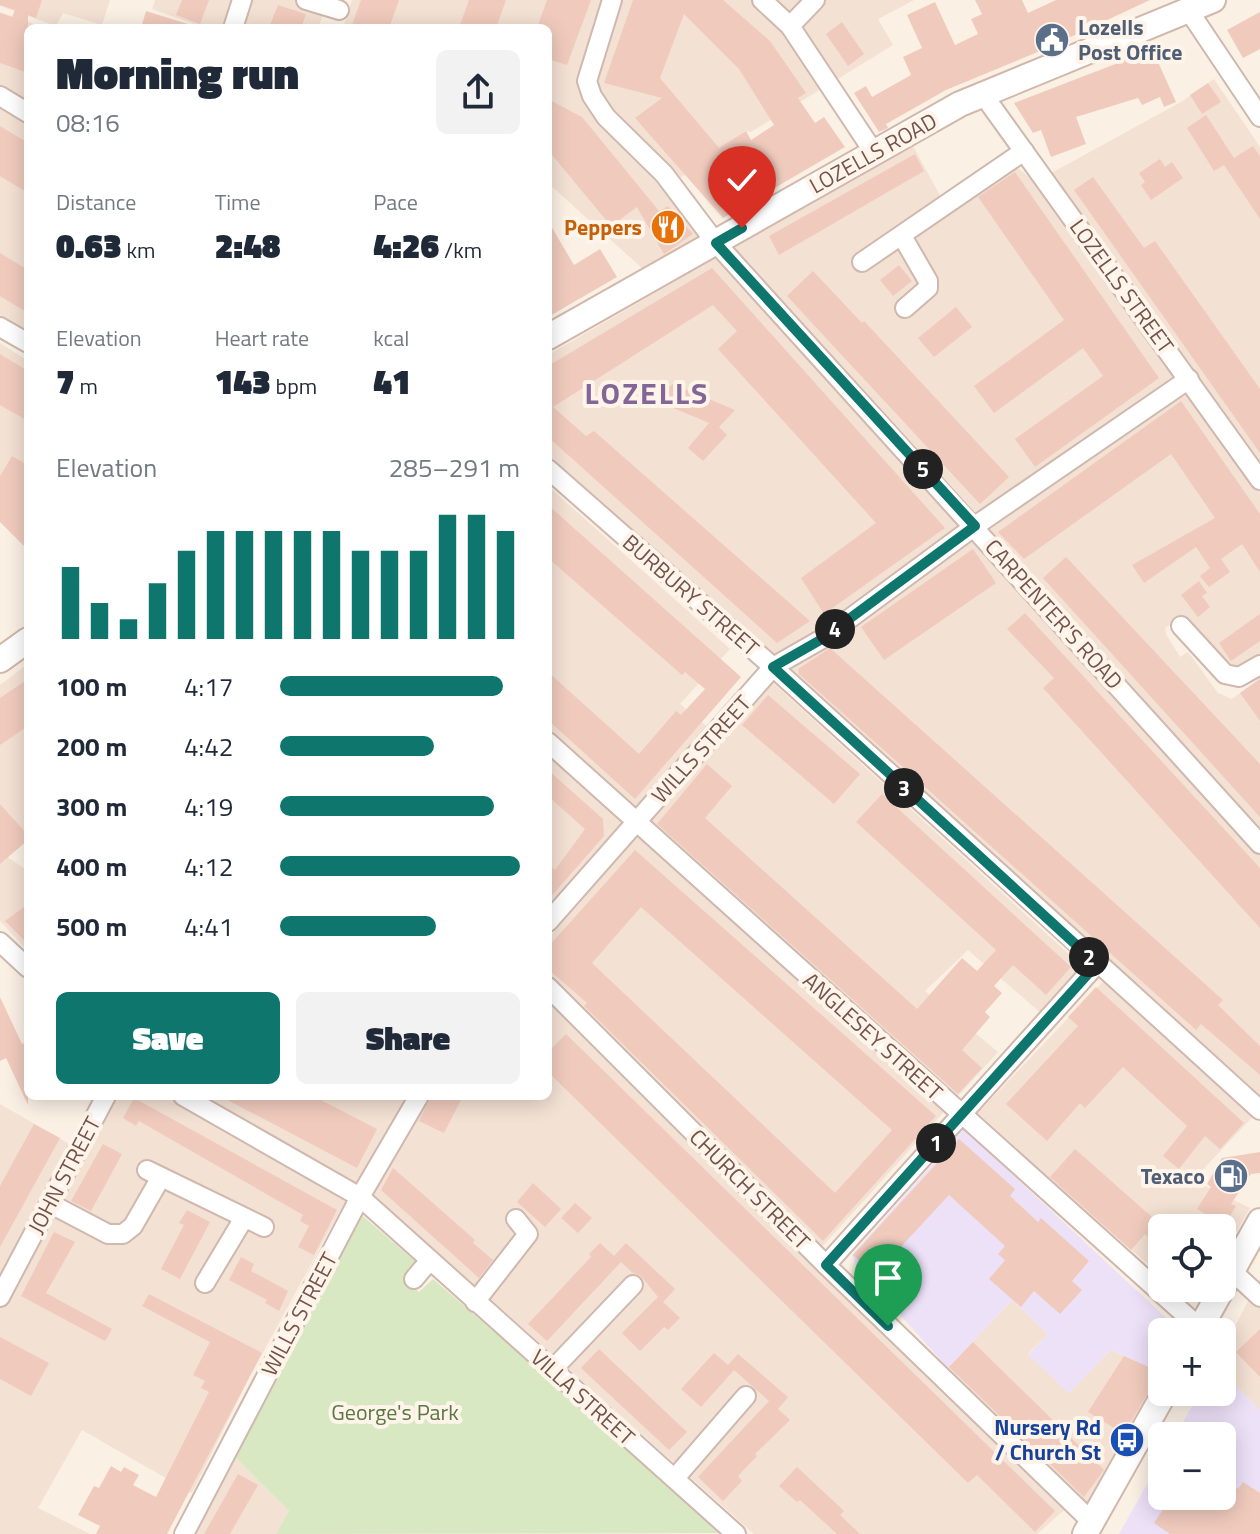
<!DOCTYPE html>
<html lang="en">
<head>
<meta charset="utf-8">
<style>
	body { margin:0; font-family:"Titillium Web",sans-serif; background:#f2f2f3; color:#1f2937; height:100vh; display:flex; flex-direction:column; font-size:30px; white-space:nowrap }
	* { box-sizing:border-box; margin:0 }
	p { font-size:26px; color:#747a83 }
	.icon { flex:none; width:44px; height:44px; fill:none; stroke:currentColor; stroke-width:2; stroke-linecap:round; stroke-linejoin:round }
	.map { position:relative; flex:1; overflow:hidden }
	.drawer { position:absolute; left:24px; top:24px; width:528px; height:1076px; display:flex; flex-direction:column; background:#fff; border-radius:12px; box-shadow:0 4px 20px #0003 }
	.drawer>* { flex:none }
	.fabs { position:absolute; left:1148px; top:1214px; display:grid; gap:16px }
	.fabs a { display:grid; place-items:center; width:88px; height:88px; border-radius:12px; background:#fff; box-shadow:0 4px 20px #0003; font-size:40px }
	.pin { position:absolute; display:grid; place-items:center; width:68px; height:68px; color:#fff; margin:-82px -34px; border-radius:50% 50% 50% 0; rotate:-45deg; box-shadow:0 0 8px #0007 }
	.pin .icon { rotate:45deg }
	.km { position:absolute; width:40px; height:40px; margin:-20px; border-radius:50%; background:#222; color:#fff; font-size:22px; line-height:40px; text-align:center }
	.round { display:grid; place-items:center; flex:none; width:84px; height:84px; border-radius:12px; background:#f2f2f3 }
	.headline { display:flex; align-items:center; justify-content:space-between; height:136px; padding:0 32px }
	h1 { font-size:44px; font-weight:800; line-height:60px }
	.metrics { display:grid; grid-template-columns:repeat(3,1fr); gap:12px; height:136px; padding:8px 32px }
	.metrics div { display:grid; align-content:center }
	.metrics b { font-size:34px; font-weight:800 }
	.metrics small { font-size:22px; font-weight:400 }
	.metrics p { font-size:22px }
	.chart { height:224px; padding:16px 32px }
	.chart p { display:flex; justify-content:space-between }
	.chart svg { width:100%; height:144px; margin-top:8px; stroke:#0f766e; stroke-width:6 }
	.primary-button { display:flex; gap:16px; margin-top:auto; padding:16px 32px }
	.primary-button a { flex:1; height:92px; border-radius:12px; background:#0f766e; color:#fff; font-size:32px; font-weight:800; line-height:92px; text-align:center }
	.primary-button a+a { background:#f2f2f3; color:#1f2937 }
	ul { padding:0 32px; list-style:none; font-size:26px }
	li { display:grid; grid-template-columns:128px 96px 1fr; align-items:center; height:60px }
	li i { height:20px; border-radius:10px; background:#0f766e }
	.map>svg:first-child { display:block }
	.residential { fill:#f3e1d3 }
	.education { fill:#ede1f8 }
	.green { fill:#d7e8c3 }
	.building { fill:#f0cbbd; fill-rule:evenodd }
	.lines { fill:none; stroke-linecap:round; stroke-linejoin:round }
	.street-casing { stroke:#cfb8ae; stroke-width:22 }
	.secondary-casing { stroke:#d1b8ab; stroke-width:28 }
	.street { stroke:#fff; stroke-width:18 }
	.secondary { stroke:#fff; stroke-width:24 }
	.route-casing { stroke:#fff; stroke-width:16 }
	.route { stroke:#0f766e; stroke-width:10 }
	.labels { text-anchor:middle; stroke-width:8; stroke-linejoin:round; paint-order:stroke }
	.service-label { font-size:22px; font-weight:bold; fill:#4e5e75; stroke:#fef4ea; text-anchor:start }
	.street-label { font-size:22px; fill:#73544b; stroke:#fef4ea }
	.food-label { font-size:22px; font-weight:bold; fill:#c56008; stroke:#fef4ea; text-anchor:end }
	.park-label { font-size:22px; fill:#597843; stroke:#fef4ea }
	.transit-label { font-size:22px; font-weight:bold; fill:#164399; stroke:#fef4ea; text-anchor:end }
	.district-label { font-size:30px; font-weight:bold; letter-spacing:2px; fill:#816696; stroke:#fef4ea }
</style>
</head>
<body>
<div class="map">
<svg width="1260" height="1534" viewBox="0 0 1260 1534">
	<rect width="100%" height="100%" fill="#fbf0e4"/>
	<g class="residential">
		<polygon points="0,0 110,0 102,25 63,13 56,26 0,6"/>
		<polygon points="155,0 329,0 318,28 205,28 152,9"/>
		<polygon points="352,0 914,0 878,19 893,45 751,132 745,131 669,186 701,236 643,269 548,183 548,28 343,28"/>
		<polygon points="0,12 46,28 28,28 28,332 0,315"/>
		<polygon points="1214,79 1260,147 1260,657 1238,671 1182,617 1165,628 1166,634 1180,657 1188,652 1218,693 1232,699 1260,678 1260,1109 1193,1180 1250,1208 1222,1257 1222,1228 1162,1228 1162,1276 974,1117 1116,968 548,456 548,355 912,144 949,212 1014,165 1035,182 1181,102"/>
		<polygon points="0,343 28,361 28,465 12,456 0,476"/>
		<polygon points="548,486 730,649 680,704 709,728 555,906 548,900"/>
		<polygon points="28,664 28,835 0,804 0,685"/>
		<polygon points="771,681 1085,969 1042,1014 968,950 925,991 998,1052 821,1248 819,1270 1064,1510 1037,1534 754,1534 360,1183 342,1207 248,1380 192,1493 82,1430 38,1508 90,1534 0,1534 0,1104 85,1153 117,1096 548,1096 548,939"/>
		<polygon points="0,852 28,871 28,951 0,921"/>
		<polygon points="1260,1278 1260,1410 1222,1372 1222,1352"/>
		<polygon points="1012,1300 1048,1334 1028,1354 1069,1393 1111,1350 1160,1372 1087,1509 948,1368"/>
		<polygon points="236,1458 289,1511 276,1534 195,1534"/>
	</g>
	<g class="education">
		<polygon points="964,1129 1180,1331 1162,1332 1160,1372 1111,1350 1069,1393 1028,1355 1048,1334 1012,1300 948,1368 857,1267 852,1255"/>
		<polygon points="1222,1372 1260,1410 1260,1534 1119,1534 1162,1458 1162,1496 1222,1496 1222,1436 1175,1436 1200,1392 1222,1392"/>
	</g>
	<polygon class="green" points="358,1212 416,1262 404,1279 419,1292 433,1279 493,1331 514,1345 719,1533 276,1534 289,1511 236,1458"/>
	<g class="building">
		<polygon points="0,0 42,0 36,18 28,15 28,73 0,63 0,13 12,17 15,10 0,5"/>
		<polygon points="182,0 209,0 200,24 176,15"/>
		<polygon points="361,0 399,0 389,28 351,28"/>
		<polygon points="469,0 506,0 496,28 459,28"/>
		<polygon points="547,0 591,0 567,65 548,59 548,28 537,28"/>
		<path d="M633 0H723L770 41 806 93 798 98 815 123 824 117 845 147 723 218 635 118 662 98 604 83ZM684 14 739 69 774 125 751 140 746 131 719 148 660 78Z"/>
		<polygon points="975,0 1022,0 1028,13 1056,0 1150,0 1045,49 946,90 886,124 888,128 879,132 854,93 866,86 872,97 911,75 903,57 922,48 907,15 935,2 955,45 978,34 971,19 982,14"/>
		<polygon points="278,5 306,14 301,28 269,28"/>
		<polygon points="146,11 191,25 190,28 141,28"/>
		<polygon points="1260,12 1260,49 1243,58 1227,30"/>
		<polygon points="842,22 864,54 848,66 826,34"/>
		<polygon points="1150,44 1176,102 1164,107 1160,97 1142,105 1138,98 1076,117 1086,144 1051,157 1041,130 1033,133 1014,103 1118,63 1116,59"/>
		<polygon points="1208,83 1221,102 1202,114 1190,95"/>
		<polygon points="548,99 582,117 659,211 668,206 693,234 664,254 637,207 611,226 548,150"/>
		<polygon points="1206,115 1234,158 1253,146 1260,156 1260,219 1224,165 1214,171 1187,128"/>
		<polygon points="0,126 28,143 28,193 0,176"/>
		<polygon points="915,154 924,171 779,255 769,236"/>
		<polygon points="1160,159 1165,167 1172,162 1183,178 1151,200 1141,185 1145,182 1139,173"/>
		<polygon points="1015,172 1159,378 1035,467 1015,439 1103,376 1083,348 994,413 974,386 1064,320 978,197"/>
		<polygon points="1093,177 1144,248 1155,241 1260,389 1260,453 1074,190"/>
		<polygon points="548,221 574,265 600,249 617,277 548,317"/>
		<polygon points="0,253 28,270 28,313 0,296"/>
		<polygon points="899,265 912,281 893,296 880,280"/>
		<polygon points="712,268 945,528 824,614 801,578 876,523 718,349 737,331 713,305 553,407 586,436 594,431 810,621 777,643 548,437 548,366"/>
		<polygon points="813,271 862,323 864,321 1009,477 980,504 787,296"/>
		<polygon points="956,307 972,327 934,357 918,338"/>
		<polygon points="0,354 28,371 28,421 0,405"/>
		<polygon points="673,384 735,410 719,427 727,435 703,461 688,448 709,423 652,399"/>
		<polygon points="1181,401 1260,514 1260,572 1242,544 1221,559 1230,572 1209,587 1200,576 1210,568 1196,547 1144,583 1132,565 1215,518 1171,454 1024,559 998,532"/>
		<polygon points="12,456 28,465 28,550 0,522 0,476"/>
		<polygon points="548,505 741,677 635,799 548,720 548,672 639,754 676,711 681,715 705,689 685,672 682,675 548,558"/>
		<polygon points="973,549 996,583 884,660 861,627"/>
		<polygon points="1066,557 1260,764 1260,817 1043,578"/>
		<polygon points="1199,581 1207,593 1202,596 1210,607 1198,617 1181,595"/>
		<polygon points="1025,613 1260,868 1260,928 1043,688 1054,678 1007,629"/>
		<polygon points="1260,614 1260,641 1231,661 1219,643"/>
		<polygon points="830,648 1223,1000 1218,1005 1260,1046 1260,1075 1201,1024 1196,1030 799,674 798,669"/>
		<polygon points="28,679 28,726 0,745 0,698"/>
		<polygon points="1260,679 1260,721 1240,693"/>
		<polygon points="768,695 860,774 834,804 742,725"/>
		<polygon points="707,764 732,786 705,818 917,1009 962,958 977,971 996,950 856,822 882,794 1071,967 1046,995 1013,965 994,986 1002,993 985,1012 990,1017 962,1050 982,1068 958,1094 657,824"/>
		<polygon points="548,770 603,819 604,836 548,900 548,865 555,870 585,829 548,796"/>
		<polygon points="0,804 28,835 28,840 0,864"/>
		<path d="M635 850 936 1116 823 1241 584 1006 587 1003 548 969V947ZM641 907 892 1130 835 1193 592 963Z"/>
		<polygon points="28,904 28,944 5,921"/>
		<polygon points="1096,987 1244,1123 1220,1149 1205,1136 1179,1169 1163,1156 1187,1126 1123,1067 1085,1108 1080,1103 1047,1141 1006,1104 1078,1026 1068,1017"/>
		<polygon points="0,997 22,1044 28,1042 28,1105 6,1058 0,1061"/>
		<polygon points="566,1034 1055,1511 1035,1532 977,1475 968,1483 548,1072 548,1052"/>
		<polygon points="220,1096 313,1096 377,1129 357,1168"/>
		<polygon points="431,1096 463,1096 444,1133 419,1121"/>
		<polygon points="134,1098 337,1210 314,1255 298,1247 309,1226 300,1221 303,1215 139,1121 136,1126 123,1118"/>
		<polygon points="34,1124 60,1138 0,1247 0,1186"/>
		<polygon points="959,1139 1015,1189 1010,1196 1038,1222 1041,1218 1089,1261 1072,1281 1082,1290 1060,1314 1034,1291 1021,1307 989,1279 1005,1260 998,1254 1005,1246 949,1195 897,1251 922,1274 901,1298 853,1255"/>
		<polygon points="103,1144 122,1154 91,1211 71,1201"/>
		<polygon points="1075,1149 1162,1226 1162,1250 1145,1234 1131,1250 1050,1177"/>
		<polygon points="1260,1152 1260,1173 1251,1174 1231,1204 1236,1206 1223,1228 1201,1228 1209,1216 1197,1209 1211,1187 1207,1184 1222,1158"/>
		<polygon points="393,1168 475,1240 473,1243 493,1260 479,1278 381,1190"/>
		<polygon points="533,1183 561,1209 545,1227 517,1202"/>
		<polygon points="575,1203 592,1218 578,1233 561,1218"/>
		<polygon points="187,1210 210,1222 180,1279 161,1269 184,1225 179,1223"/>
		<polygon points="54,1232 75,1242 46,1293 112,1329 105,1341 21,1296"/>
		<polygon points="600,1243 614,1256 626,1243 675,1289 663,1302 680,1318 668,1330 664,1327 640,1351 622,1333 658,1297 641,1276 633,1273 621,1262 547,1341 528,1324 591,1257 589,1254"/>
		<polygon points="241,1257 254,1264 251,1271 288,1291 279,1311 265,1303 267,1300 229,1280"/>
		<polygon points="149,1294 262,1353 167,1534 96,1534 100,1526 78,1515 94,1486 99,1488 111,1466 121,1472 124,1467 139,1475 133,1485 156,1497 209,1392 201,1388 205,1381 193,1375 210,1342 142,1306"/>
		<polygon points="1260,1329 1260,1377 1236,1352"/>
		<polygon points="0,1337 49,1363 31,1396 0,1379"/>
		<polygon points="973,1342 1104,1470 1084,1497 949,1367"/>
		<polygon points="599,1349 687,1432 669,1450 581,1368"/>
		<polygon points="714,1353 728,1365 738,1354 788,1397 778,1409 790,1420 755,1454 757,1456 738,1476 742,1481 723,1501 698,1477 769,1401 734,1370 701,1407 681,1389"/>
		<polygon points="1124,1356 1160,1372 1124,1434 1088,1412"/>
		<polygon points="797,1467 844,1511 840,1515 860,1534 837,1534 800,1500 797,1502 779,1486"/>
		<polygon points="238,1474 258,1485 230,1534 204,1534"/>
		<polygon points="1222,1478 1238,1489 1243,1482 1260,1493 1260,1534 1170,1534 1154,1523 1172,1496 1222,1496"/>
	</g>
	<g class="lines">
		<g class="street-casing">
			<g id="street">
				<polyline points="306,0 339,10"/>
				<polyline points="612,0 587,81 592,96 606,117 664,174 716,243 1260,844"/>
				<polyline points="762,0 790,26 873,151"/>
				<polyline points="1189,11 1260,117"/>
				<polyline points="790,26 815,0"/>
				<polyline points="233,28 242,0"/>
				<polyline points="982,93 1260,480"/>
				<polyline points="0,96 28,113"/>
				<polyline points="902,236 928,281 928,288 905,308"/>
				<polyline points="862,262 1024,151"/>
				<polyline points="0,327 28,343"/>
				<polyline points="548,469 773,667 1260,1110"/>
				<polyline points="1181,626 1225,674 1239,677 1260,665"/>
				<polyline points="548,742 1200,1328"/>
				<polyline points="548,922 773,667 822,639 975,526 1189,379"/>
				<polyline points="0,942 28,968"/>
				<polyline points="548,987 826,1265 1092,1522"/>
				<polyline points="183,1096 360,1197 736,1534"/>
				<polyline points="147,1170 264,1227"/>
				<polyline points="49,1203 108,1234 123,1234 133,1226 161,1177"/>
				<polyline points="826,1265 1097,964"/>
				<polyline points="1232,1271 1260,1297"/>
				<polyline points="414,1279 430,1260"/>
				<polyline points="205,1283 244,1218"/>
				<polyline points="0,1297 106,1096"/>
				<polyline points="475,1302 528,1234 516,1219"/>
				<polyline points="553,1369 633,1285"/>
				<polyline points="675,1478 746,1396"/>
				<polyline points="184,1534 360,1197 419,1096"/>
			</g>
		</g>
		<g class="secondary-casing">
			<g id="secondary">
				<polyline points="548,337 960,104 1213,0"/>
				<polyline points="0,660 28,640"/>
				<polyline points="1198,1332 1260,1221"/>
				<polyline points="1085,1534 1165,1392"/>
			</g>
		</g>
		<use href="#street" class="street"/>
		<use href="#secondary" class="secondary"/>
	</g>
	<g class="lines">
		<g class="route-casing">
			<polyline id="route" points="742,228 716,243 975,526 822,639 773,667 1097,964 826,1265 888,1326"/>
		</g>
		<use href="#route" class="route"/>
	</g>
	<defs>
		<g id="civic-disc" transform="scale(1.8)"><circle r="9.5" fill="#5c6f8a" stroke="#fef4ea"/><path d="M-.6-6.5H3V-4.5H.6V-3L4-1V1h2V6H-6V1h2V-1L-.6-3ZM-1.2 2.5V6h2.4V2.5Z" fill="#fff"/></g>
		<g id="restaurant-disc" transform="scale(1.8)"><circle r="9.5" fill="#e8710a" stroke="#fef4ea"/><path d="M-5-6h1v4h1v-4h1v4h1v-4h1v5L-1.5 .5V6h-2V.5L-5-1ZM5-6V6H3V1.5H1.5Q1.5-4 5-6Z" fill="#fff"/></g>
		<g id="fuel-disc" transform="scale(1.8)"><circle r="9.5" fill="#5c6f8a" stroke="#fef4ea"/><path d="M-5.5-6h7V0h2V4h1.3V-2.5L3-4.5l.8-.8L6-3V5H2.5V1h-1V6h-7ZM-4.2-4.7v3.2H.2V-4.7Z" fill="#fff"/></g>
		<g id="bus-disc" transform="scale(1.8)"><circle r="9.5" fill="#1a4fb4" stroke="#fef4ea"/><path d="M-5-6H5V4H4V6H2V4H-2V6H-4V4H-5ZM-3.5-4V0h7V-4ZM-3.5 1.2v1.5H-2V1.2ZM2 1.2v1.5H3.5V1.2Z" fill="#fff"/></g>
	</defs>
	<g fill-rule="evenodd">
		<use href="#civic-disc" x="1052" y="40"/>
		<use href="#restaurant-disc" x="668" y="227"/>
		<use href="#fuel-disc" x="1231" y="1176"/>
		<use href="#bus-disc" x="1127" y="1440"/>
	</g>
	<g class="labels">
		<g class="service-label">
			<text x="1078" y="35">Lozells<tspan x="1078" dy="25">Post Office</tspan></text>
			<text x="1205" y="1184" text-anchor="end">Texaco</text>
		</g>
		<g class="street-label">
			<text transform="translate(873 153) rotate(-29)" y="8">LOZELLS ROAD</text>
			<text transform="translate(1122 286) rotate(54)" y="8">LOZELLS STREET</text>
			<text transform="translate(691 595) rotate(41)" y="8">BURBURY STREET</text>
			<text transform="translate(1054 614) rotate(48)" y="8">CARPENTER'S ROAD</text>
			<text transform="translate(701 749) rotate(-48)" y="8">WILLS STREET</text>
			<text transform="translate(873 1036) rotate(42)" y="8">ANGLESEY STREET</text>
			<text transform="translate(64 1175) rotate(-62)" y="8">JOHN STREET</text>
			<text transform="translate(750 1189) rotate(45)" y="8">CHURCH STREET</text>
			<text transform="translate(299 1314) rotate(-62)" y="8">WILLS STREET</text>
			<text transform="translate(583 1397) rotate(42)" y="8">VILLA STREET</text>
		</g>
		<g class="food-label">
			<text x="642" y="235">Peppers</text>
		</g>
		<g class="park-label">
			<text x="395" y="1420">George's Park</text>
		</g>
		<g class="transit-label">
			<text x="1101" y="1435">Nursery Rd<tspan x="1101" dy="25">/ Church St</tspan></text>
		</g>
		<g class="district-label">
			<text x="647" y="404">LOZELLS</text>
		</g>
	</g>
</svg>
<div class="fabs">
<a><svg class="icon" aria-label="locate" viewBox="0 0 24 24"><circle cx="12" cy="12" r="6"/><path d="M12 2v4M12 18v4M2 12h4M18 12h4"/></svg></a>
<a>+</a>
<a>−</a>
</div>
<div class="pin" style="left:888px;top:1326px;background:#1e9e55"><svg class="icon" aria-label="arrive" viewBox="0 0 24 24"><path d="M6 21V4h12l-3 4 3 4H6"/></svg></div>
<div class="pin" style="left:742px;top:228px;background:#d93025"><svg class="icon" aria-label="check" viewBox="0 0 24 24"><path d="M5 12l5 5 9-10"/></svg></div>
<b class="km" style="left:936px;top:1143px">1</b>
<b class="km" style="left:1089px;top:957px">2</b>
<b class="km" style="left:904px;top:788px">3</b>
<b class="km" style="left:835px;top:629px">4</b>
<b class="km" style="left:923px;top:469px">5</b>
<section class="drawer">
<div class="headline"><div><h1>Morning run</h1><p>08:16</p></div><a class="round"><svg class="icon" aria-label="share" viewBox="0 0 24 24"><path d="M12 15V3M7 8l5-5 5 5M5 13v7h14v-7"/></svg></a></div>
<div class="metrics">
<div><p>Distance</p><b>0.63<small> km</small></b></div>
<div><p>Time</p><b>2:48</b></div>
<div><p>Pace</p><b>4:26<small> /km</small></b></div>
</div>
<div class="metrics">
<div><p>Elevation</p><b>7<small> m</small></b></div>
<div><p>Heart rate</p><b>143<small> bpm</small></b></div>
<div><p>kcal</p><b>41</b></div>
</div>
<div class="chart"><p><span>Elevation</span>285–291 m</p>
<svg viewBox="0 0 160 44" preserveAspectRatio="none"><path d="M5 44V22M15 44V33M25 44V38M35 44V27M45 44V17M55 44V11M65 44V11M75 44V11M85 44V11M95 44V11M105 44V17M115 44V17M125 44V17M135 44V6M145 44V6M155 44V11"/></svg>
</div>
<ul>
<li><b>100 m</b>4:17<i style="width:93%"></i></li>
<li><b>200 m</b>4:42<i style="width:64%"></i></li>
<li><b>300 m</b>4:19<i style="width:89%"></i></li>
<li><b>400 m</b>4:12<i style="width:100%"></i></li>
<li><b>500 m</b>4:41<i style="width:65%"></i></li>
</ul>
<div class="primary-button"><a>Save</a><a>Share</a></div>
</section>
</div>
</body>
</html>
